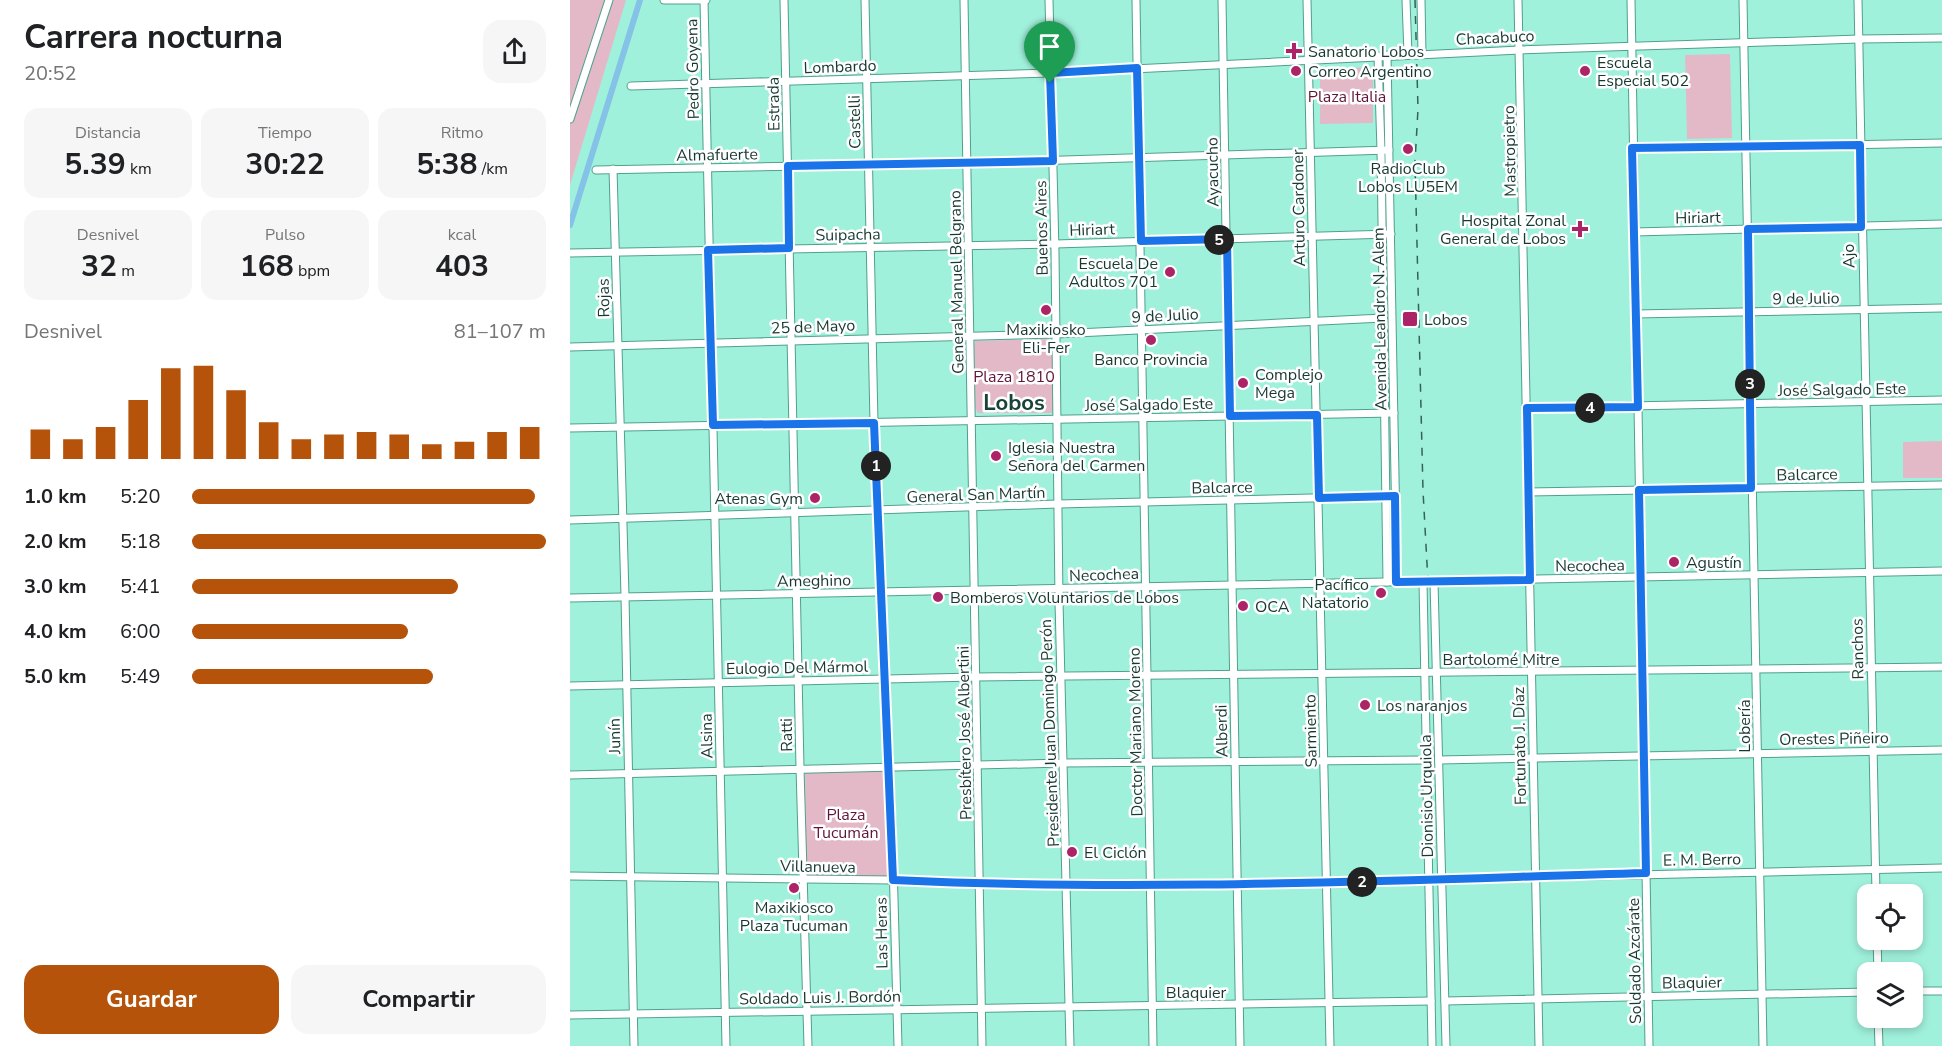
<!DOCTYPE html>
<html lang="es">
<head>
<meta charset="utf-8">
<style>
	body { margin:0; font-family:"Nunito Sans",sans-serif; background:#f6f6f6; color:#202124; height:100vh; display:flex; flex-direction:column; font-size:22px; white-space:nowrap }
	* { box-sizing:border-box; margin:0 }
	p { font-size:20px; color:#757577 }
	.icon { flex:none; width:33px; height:33px; fill:none; stroke:currentColor; stroke-width:2; stroke-linecap:round; stroke-linejoin:round }
	.map { position:relative; flex:1; overflow:hidden }
	.details { display:flex; flex-direction:column; background:#fff; width:570px }
	.details>* { flex:none }
	.buttons { position:absolute; left:1287px; top:884px; display:grid; gap:12px }
	.buttons a { display:grid; place-items:center; width:66px; height:66px; border-radius:12px; background:#fff; box-shadow:0 3px 9px #0003; font-size:30px }
	.pin { position:absolute; display:grid; place-items:center; width:51px; height:51px; color:#fff; margin:-62px -26px; border-radius:50% 50% 50% 0; rotate:-45deg; box-shadow:0 0 6px #0007 }
	.pin .icon { rotate:45deg }
	.km { position:absolute; width:30px; height:30px; margin:-15px; border-radius:50%; background:#222; color:#fff; font-size:16px; line-height:30px; text-align:center }
	.round { display:grid; place-items:center; flex:none; width:63px; height:63px; border-radius:18px; background:#f6f6f6 }
	.summary { display:flex; align-items:center; justify-content:space-between; height:102px; padding:0 24px }
	h1 { font-size:33px; font-weight:700; line-height:45px }
	.metrics { display:grid; grid-template-columns:repeat(3,1fr); gap:9px; height:102px; padding:6px 24px }
	.metrics div { display:grid; align-content:center; border-radius:15px; background:#f6f6f6; text-align:center }
	.metrics b { font-size:30px; font-weight:700 }
	.metrics small { font-size:16px; font-weight:400 }
	.metrics p { font-size:16px }
	.chart { height:168px; padding:12px 24px }
	.chart p { display:flex; justify-content:space-between }
	.chart svg { width:100%; height:108px; margin-top:6px; stroke:#b45309; stroke-width:6 }
	.button { display:flex; gap:12px; margin-top:auto; padding:12px 24px }
	.button a { flex:1; height:69px; border-radius:18px; background:#b45309; color:#fff; font-size:24px; font-weight:700; line-height:69px; text-align:center }
	.button a+a { background:#f6f6f6; color:#202124 }
	ul { padding:0 24px; list-style:none; font-size:20px }
	li { display:grid; grid-template-columns:96px 72px 1fr; align-items:center; height:45px }
	li i { height:15px; border-radius:8px; background:#b45309 }
	main { display:flex; flex:1; min-height:0 }
	.map>svg:first-child { display:block }
	.park { fill:#e3b9c8 }
	.lines { fill:none; stroke-linecap:round; stroke-linejoin:round }
	.canal { stroke:#85c2e7; stroke-width:6 }
	.street-casing { stroke:#4fa08d; stroke-width:9 }
	.street { stroke:#fff; stroke-width:7 }
	.rail { stroke:#356156; stroke-width:1.5; stroke-dasharray:8 8; stroke-linecap:butt }
	.route-casing { stroke:#fff; stroke-width:12 }
	.route { stroke:#1a73e8; stroke-width:8 }
	.poi-dot { fill:#ac2367; stroke:#fff; stroke-width:2 }
	.labels { text-anchor:middle; stroke-width:5; stroke-linejoin:round; paint-order:stroke }
	.street-label { font-size:16px; fill:#173931; stroke:#fff }
	.poi-label { font-size:16px; fill:#173931; stroke:#fff; text-anchor:start }
	.park-label { font-size:16px; fill:#601539; stroke:#fff }
	.district-label { font-size:22px; font-weight:bold; fill:#174339; stroke:#fff }
</style>
</head>
<body>
<main>
<section class="details">
<div class="summary"><div><h1>Carrera nocturna</h1><p>20:52</p></div><a class="round"><svg class="icon" aria-label="share" viewBox="0 0 24 24"><path d="M12 15V3M7 8l5-5 5 5M5 13v7h14v-7"/></svg></a></div>
<div class="metrics">
<div><p>Distancia</p><b>5.39<small> km</small></b></div>
<div><p>Tiempo</p><b>30:22</b></div>
<div><p>Ritmo</p><b>5:38<small> /km</small></b></div>
</div>
<div class="metrics">
<div><p>Desnivel</p><b>32<small> m</small></b></div>
<div><p>Pulso</p><b>168<small> bpm</small></b></div>
<div><p>kcal</p><b>403</b></div>
</div>
<div class="chart"><p><span>Desnivel</span>81–107 m</p>
<svg viewBox="0 0 160 44" preserveAspectRatio="none"><path d="M5 44V32M15 44V36M25 44V31M35 44V20M45 44V7M55 44V6M65 44V16M75 44V29M85 44V36M95 44V34M105 44V33M115 44V34M125 44V38M135 44V37M145 44V33M155 44V31"/></svg>
</div>
<ul>
<li><b>1.0 km</b>5:20<i style="width:97%"></i></li>
<li><b>2.0 km</b>5:18<i style="width:100%"></i></li>
<li><b>3.0 km</b>5:41<i style="width:75%"></i></li>
<li><b>4.0 km</b>6:00<i style="width:61%"></i></li>
<li><b>5.0 km</b>5:49<i style="width:68%"></i></li>
</ul>
<div class="button"><a>Guardar</a><a>Compartir</a></div>
</section>
<div class="map">
<svg width="1372" height="1046" viewBox="0 0 1372 1046">
	<rect width="100%" height="100%" fill="#a0f1dc"/>
	<g class="park">
		<polygon points="0,0 56,0 0,185"/>
		<polygon points="1160,54 1162,138 1117,139 1115,55"/>
		<polygon points="799,67 801,68 803,72 803,123 750,124 750,73 752,70"/>
		<polygon points="480,339 483,343 484,410 481,413 408,413 405,407 404,347 405,341"/>
		<polygon points="1372,441 1372,478 1333,478 1333,442"/>
		<polygon points="314,770 318,877 236,875 235,771"/>
	</g>
	<g class="lines">
		<polyline class="canal" points="0,225 70,0"/>
		<g class="street-casing">
			<g id="street">
				<polyline points="94,0 136,0"/>
				<polyline points="134,0 156,1046"/>
				<polyline points="214,0 230,768 238,1046"/>
				<polyline points="295,0 304,423 322,825 328,1046"/>
				<polyline points="394,0 412,1046"/>
				<polyline points="479,0 485,252 489,601 500,1046"/>
				<polyline points="566,0 583,1046"/>
				<polyline points="652,0 670,1046"/>
				<polyline points="737,0 760,1046"/>
				<polyline points="836,0 838,54"/>
				<polyline points="851,0 852,54"/>
				<polyline points="948,0 969,1046"/>
				<polyline points="1061,0 1079,1046"/>
				<polyline points="1173,0 1193,1046"/>
				<polyline points="1288,0 1306,894"/>
				<polyline points="817,55 827,582"/>
				<polyline points="808,56 811,150 817,582"/>
				<polyline points="61,86 480,73 950,50 1289,39 1372,38"/>
				<polyline points="0,119 39,0"/>
				<polyline points="1062,149 1372,143"/>
				<polyline points="43,169 55,596 64,1046"/>
				<polyline points="26,170 397,163 819,150"/>
				<polyline points="1064,232 1372,224"/>
				<polyline points="0,253 485,244 821,234"/>
				<polyline points="1065,314 1372,308"/>
				<polyline points="0,347 486,334 813,318"/>
				<polyline points="957,408 1372,400"/>
				<polyline points="0,428 824,413"/>
				<polyline points="958,492 1372,485"/>
				<polyline points="0,520 488,504 825,496"/>
				<polyline points="853,582 862,1046"/>
				<polyline points="864,582 876,1046"/>
				<polyline points="0,598 1372,571"/>
				<polyline points="0,686 406,677 1372,667"/>
				<polyline points="869,760 1372,750"/>
				<polyline points="0,775 493,763 856,760"/>
				<polyline points="0,876 323,880 410,884 582,886 1372,868"/>
				<polyline points="1307,939 1308,972"/>
				<polyline points="1342,991 1372,991"/>
				<polyline points="875,1001 1298,992"/>
				<polyline points="0,1015 861,1001"/>
				<polyline points="1308,1017 1309,1046"/>
			</g>
		</g>
		<use href="#street" class="street"/>
		<polyline class="rail" points="845,0 848,109 845,162 853,491 858,582"/>
	</g>
	<g class="lines">
		<g class="route-casing">
			<path id="route" d="M567 68 571 241 657 239 660 416 747 415 749 498 825 496 826 582 960 580 957 408 1068 407 1062 148 1290 145 1291 227 1178 229 1181 488 1069 490 1076 873C825 880 574 892 323 880L304 423 143 425 138 250 219 248 218 166 483 161 480 73Z"/>
		</g>
		<use href="#route" class="route"/>
	</g>
	<g class="poi-dot">
		<path d="M721 42h6v6h6v6h-6v6h-6v-6h-6v-6h6z"/>
		<circle cx="726" cy="71" r="6"/>
		<circle cx="1015" cy="71" r="6"/>
		<circle cx="838" cy="149" r="6"/>
		<path d="M1007 220h6v6h6v6h-6v6h-6v-6h-6v-6h6z"/>
		<circle cx="600" cy="272" r="6"/>
		<circle cx="476" cy="310" r="6"/>
		<rect x="832" y="311" width="16" height="16" rx="3"/>
		<circle cx="581" cy="340" r="6"/>
		<circle cx="673" cy="383" r="6"/>
		<circle cx="426" cy="456" r="6"/>
		<circle cx="245" cy="498" r="6"/>
		<circle cx="1104" cy="562" r="6"/>
		<circle cx="811" cy="593" r="6"/>
		<circle cx="368" cy="597" r="6"/>
		<circle cx="673" cy="606" r="6"/>
		<circle cx="795" cy="705" r="6"/>
		<circle cx="502" cy="852" r="6"/>
		<circle cx="224" cy="888" r="6"/>
	</g>
	<g class="labels">
		<g class="street-label">
			<text transform="translate(925 37) rotate(-3)" y="6">Chacabuco</text>
			<text transform="translate(270 66) rotate(-2)" y="6">Lombardo</text>
			<text transform="translate(122 69) rotate(-91)" y="6">Pedro Goyena</text>
			<text transform="translate(203 104) rotate(-91)" y="6">Estrada</text>
			<text transform="translate(284 122) rotate(-91)" y="6">Castelli</text>
			<text transform="translate(939 151) rotate(-91)" y="6">Mastropietro</text>
			<text transform="translate(147 154) rotate(-1)" y="6">Almafuerte</text>
			<text transform="translate(642 172) rotate(-91)" y="6">Ayacucho</text>
			<text transform="translate(728 208) rotate(-91)" y="6">Arturo Cardoner</text>
			<text transform="translate(1128 217) rotate(-1)" y="6">Hiriart</text>
			<text transform="translate(471 228) rotate(-91)" y="6">Buenos Aires</text>
			<text transform="translate(522 229) rotate(-2)" y="6">Hiriart</text>
			<text transform="translate(278 234) rotate(-1)" y="6">Suipacha</text>
			<text transform="translate(1278 256) rotate(-92)" y="6">Ajo</text>
			<text transform="translate(386 282) rotate(-91)" y="6">General Manuel Belgrano</text>
			<text transform="translate(33 298) rotate(-91)" y="6">Rojas</text>
			<text transform="translate(1236 298) rotate(-1)" y="6">9 de Julio</text>
			<text transform="translate(595 315) rotate(-3)" y="6">9 de Julio</text>
			<text transform="translate(809 319) rotate(-91)" y="6">Avenida Leandro N. Alem</text>
			<text transform="translate(243 326) rotate(-2)" y="6">25 de Mayo</text>
			<text transform="translate(1272 389) rotate(-1)" y="6">José Salgado Este</text>
			<text transform="translate(579 404) rotate(-1)" y="6">José Salgado Este</text>
			<text transform="translate(1237 474) rotate(-1)" y="6">Balcarce</text>
			<text transform="translate(652 487) rotate(-1)" y="6">Balcarce</text>
			<text transform="translate(406 494) rotate(-2)" y="6">General San Martín</text>
			<text transform="translate(1020 565) rotate(-1)" y="6">Necochea</text>
			<text transform="translate(534 574) rotate(-2)" y="6">Necochea</text>
			<text transform="translate(244 580) rotate(-1)" y="6">Ameghino</text>
			<text transform="translate(1287 649) rotate(-91)" y="6">Ranchos</text>
			<text x="931" y="665">Bartolomé Mitre</text>
			<text transform="translate(227 667) rotate(-1)" y="6">Eulogio Del Mármol</text>
			<text transform="translate(1174 726) rotate(-90)" y="6">Lobería</text>
			<text transform="translate(651 731) rotate(-91)" y="6">Alberdi</text>
			<text transform="translate(740 731) rotate(-91)" y="6">Sarmiento</text>
			<text transform="translate(565 732) rotate(-91)" y="6">Doctor Mariano Moreno</text>
			<text transform="translate(394 733) rotate(-91)" y="6">Presbítero José Albertini</text>
			<text transform="translate(479 733) rotate(-92)" y="6">Presidente Juan Domingo Perón</text>
			<text transform="translate(216 735) rotate(-91)" y="6">Ratti</text>
			<text transform="translate(44 736) rotate(-91)" y="6">Junín</text>
			<text transform="translate(136 736) rotate(-91)" y="6">Alsina</text>
			<text transform="translate(1264 738) rotate(-1)" y="6">Orestes Piñeiro</text>
			<text transform="translate(949 746) rotate(-91)" y="6">Fortunato J. Díaz</text>
			<text transform="translate(856 796) rotate(-91)" y="6">Dionisio Urquiola</text>
			<text transform="translate(1132 859) rotate(-1)" y="6">E. M. Berro</text>
			<text transform="translate(248 866) rotate(1)" y="6">Villanueva</text>
			<text transform="translate(311 933) rotate(-91)" y="6">Las Heras</text>
			<text transform="translate(1064 961) rotate(-91)" y="6">Soldado Azcárate</text>
			<text transform="translate(1122 982) rotate(-1)" y="6">Blaquier</text>
			<text x="626" y="998">Blaquier</text>
			<text transform="translate(250 997) rotate(-1)" y="6">Soldado Luis J. Bordón</text>
		</g>
		<g class="poi-label">
			<text x="738" y="57">Sanatorio Lobos</text>
			<text x="1027" y="68">Escuela<tspan x="1027" dy="18">Especial 502</tspan></text>
			<text x="738" y="77">Correo Argentino</text>
			<text x="838" y="174" text-anchor="middle">RadioClub<tspan x="838" dy="18">Lobos LU5EM</tspan></text>
			<text x="996" y="226" text-anchor="end">Hospital Zonal<tspan x="996" dy="18">General de Lobos</tspan></text>
			<text x="588" y="269" text-anchor="end">Escuela De<tspan x="588" dy="18">Adultos 701</tspan></text>
			<text x="854" y="325">Lobos</text>
			<text x="476" y="335" text-anchor="middle">Maxikiosko<tspan x="476" dy="18">Eli-Fer</tspan></text>
			<text x="581" y="365" text-anchor="middle">Banco Provincia</text>
			<text x="685" y="380">Complejo<tspan x="685" dy="18">Mega</tspan></text>
			<text x="438" y="453">Iglesia Nuestra<tspan x="438" dy="18">Señora del Carmen</tspan></text>
			<text x="233" y="504" text-anchor="end">Atenas Gym</text>
			<text x="1116" y="568">Agustín</text>
			<text x="799" y="590" text-anchor="end">Pacífico<tspan x="799" dy="18">Natatorio</tspan></text>
			<text x="380" y="603">Bomberos Voluntarios de Lobos</text>
			<text x="685" y="612">OCA</text>
			<text x="807" y="711">Los naranjos</text>
			<text x="514" y="858">El Ciclón</text>
			<text x="224" y="913" text-anchor="middle">Maxikiosco<tspan x="224" dy="18">Plaza Tucuman</tspan></text>
		</g>
		<g class="park-label">
			<text x="777" y="102">Plaza Italia</text>
			<text x="444" y="382">Plaza 1810</text>
			<text x="276" y="820">Plaza<tspan x="276" dy="18">Tucumán</tspan></text>
		</g>
		<g class="district-label">
			<text x="444" y="410">Lobos</text>
		</g>
	</g>
</svg>
<div class="buttons">
<a><svg class="icon" aria-label="locate" viewBox="0 0 24 24"><circle cx="12" cy="12" r="6"/><path d="M12 2v4M12 18v4M2 12h4M18 12h4"/></svg></a>
<a><svg class="icon" aria-label="layers" viewBox="0 0 24 24"><path d="M12 4l9 5-9 5-9-5zM3 14l9 5 9-5"/></svg></a>
</div>
<div class="pin" style="left:480px;top:83px;background:#1e9e55"><svg class="icon" aria-label="arrive" viewBox="0 0 24 24"><path d="M6 21V4h12l-3 4 3 4H6"/></svg></div>
<b class="km" style="left:306px;top:466px">1</b>
<b class="km" style="left:792px;top:882px">2</b>
<b class="km" style="left:1180px;top:384px">3</b>
<b class="km" style="left:1020px;top:408px">4</b>
<b class="km" style="left:649px;top:240px">5</b>
</div>
</main>
</body>
</html>
